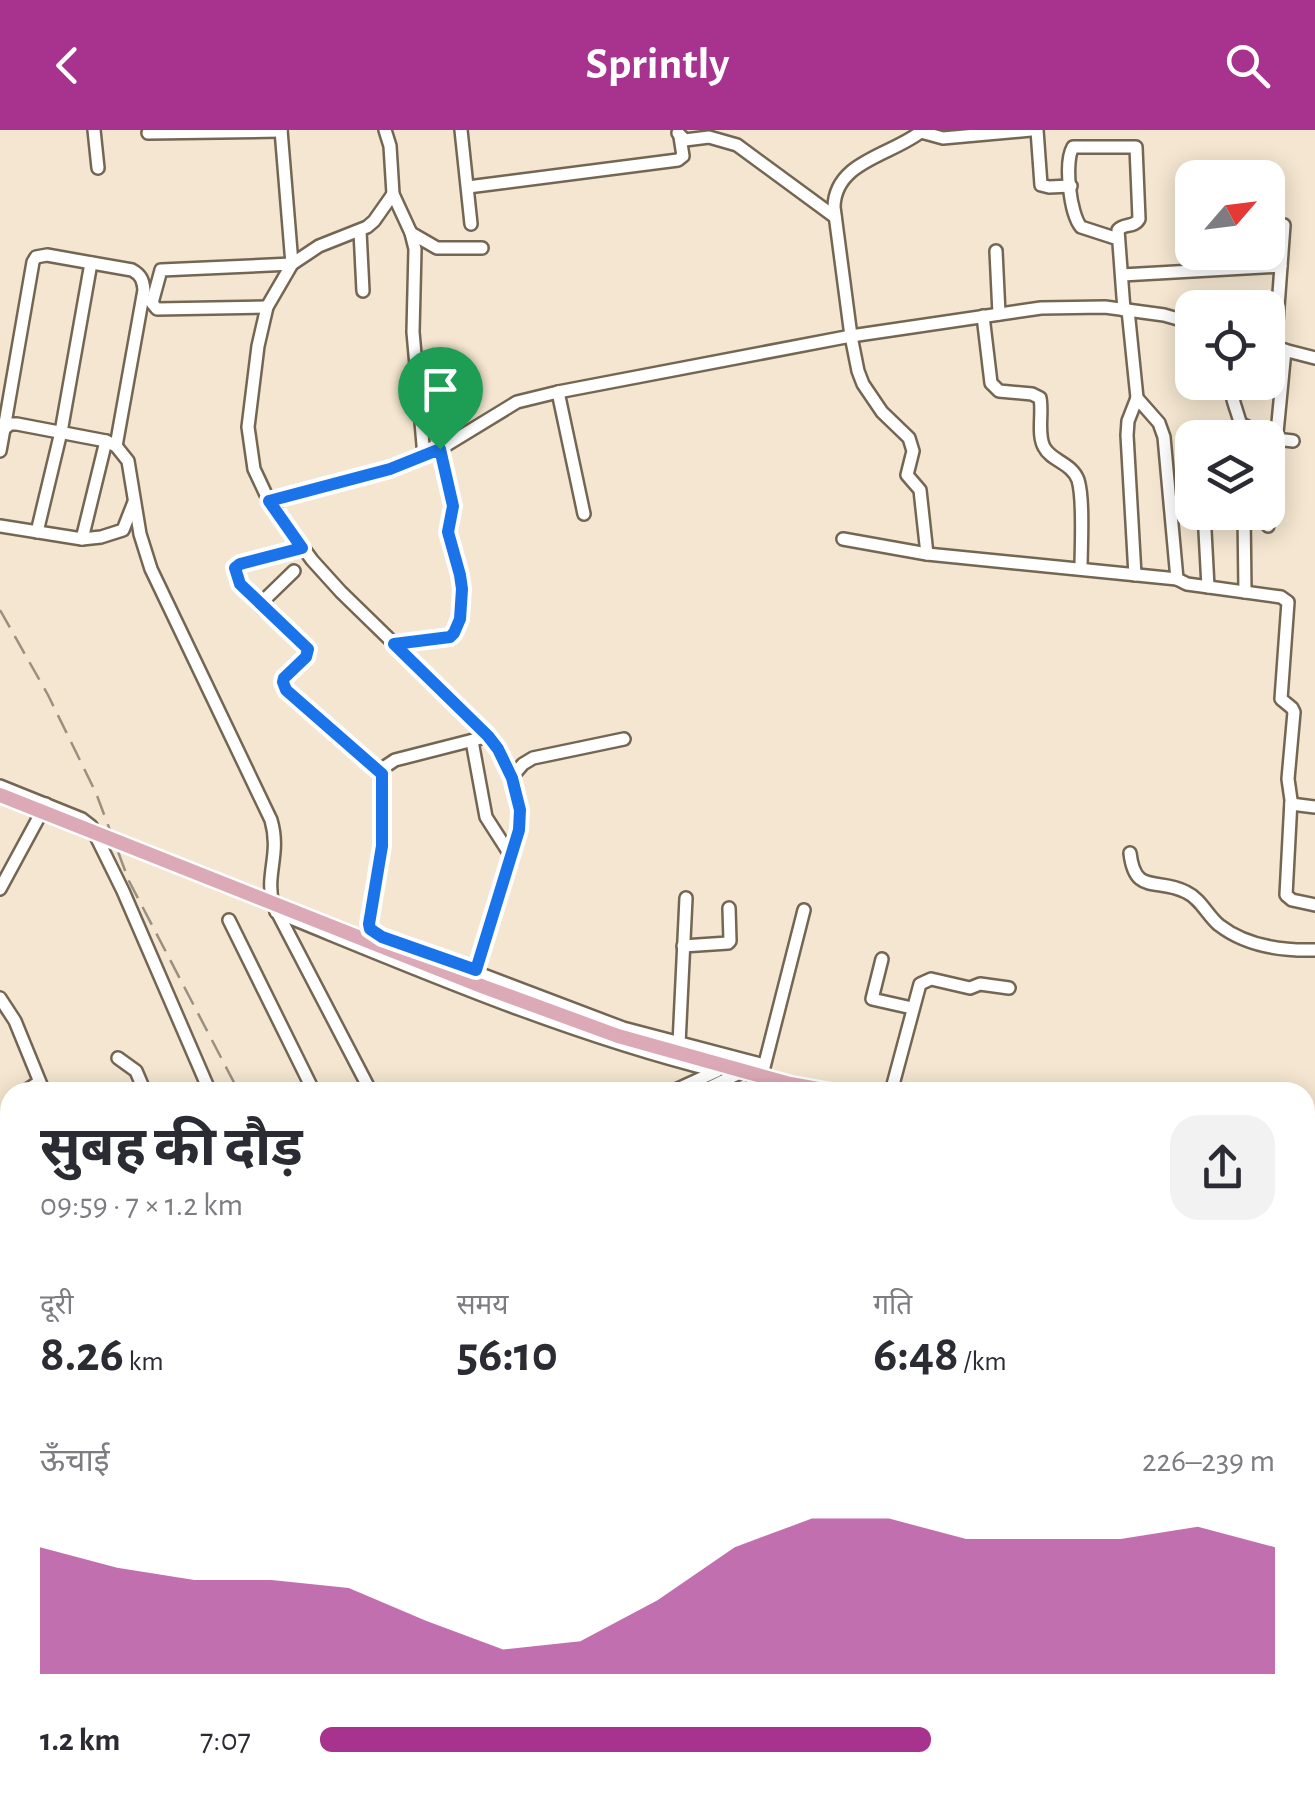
<!DOCTYPE html>
<html lang="hi">
<head>
<meta charset="utf-8">
<style>
	body { margin:0; font-family:"Alegreya Sans","Noto Sans Devanagari",sans-serif; background:#f2f2f3; color:#2b2b33; height:100vh; display:flex; flex-direction:column; font-size:38px; white-space:nowrap }
	* { box-sizing:border-box; margin:0 }
	p { font-size:32px; color:#7c7c81 }
	.icon { flex:none; width:55px; height:55px; fill:none; stroke:currentColor; stroke-width:2; stroke-linecap:round; stroke-linejoin:round }
	.map { position:relative; flex:1; overflow:hidden }
	.panel { position:absolute; left:0px; top:952px; width:1315px; height:718px; display:flex; flex-direction:column; background:#fff; border-radius:30px 30px 0 0; box-shadow:0 5px 25px #0003 }
	.panel>* { flex:none }
	.needle { width:65px; rotate:62deg }
	.controls { position:absolute; left:1175px; top:30px; display:grid; gap:20px }
	.controls a { display:grid; place-items:center; width:110px; height:110px; border-radius:20px; background:#fff; box-shadow:0 5px 25px #0003; font-size:50px }
	.pin { position:absolute; display:grid; place-items:center; width:85px; height:85px; color:#fff; margin:-102px -42px; border-radius:50% 50% 50% 0; rotate:-45deg; box-shadow:0 0 10px #0007 }
	.pin .icon { rotate:45deg }
	.round { display:grid; place-items:center; flex:none; width:105px; height:105px; border-radius:30px; background:#f2f2f3 }
	.headline { display:flex; align-items:center; justify-content:space-between; height:170px; padding:0 40px }
	h1 { font-size:55px; font-weight:700; line-height:75px }
	.stats { display:grid; grid-template-columns:repeat(3,1fr); gap:15px; height:170px; padding:10px 40px }
	.stats div { display:grid; align-content:center }
	.stats b { font-size:50px; font-weight:700 }
	.stats small { font-size:28px; font-weight:400 }
	.stats p { font-size:28px }
	.chart { height:280px; padding:20px 40px }
	.chart p { display:flex; justify-content:space-between }
	.chart svg { width:100%; height:180px; margin-top:10px; fill:#a7338e; opacity:.7 }
	ul { padding:0 40px; list-style:none; font-size:32px }
	li { display:grid; grid-template-columns:160px 120px 1fr; align-items:center; height:75px }
	li i { height:25px; border-radius:12px; background:#a7338e }
	header { display:flex; justify-content:space-between; align-items:center; height:130px; padding:0 40px; background:#a7338e; color:#fff; font-size:45px; font-weight:700 }
	.map>svg:first-child { display:block }
	.lines { fill:none; stroke-linecap:round; stroke-linejoin:round }
	.minor-casing { stroke:#736653; stroke-width:16 }
	.major-casing { stroke:#fff; stroke-width:19 }
	.minor { stroke:#fff; stroke-width:11 }
	.major { stroke:#dcaab7; stroke-width:14 }
	.rail { stroke:#9a8f80; stroke-width:2.5; stroke-dasharray:20 10; stroke-linecap:butt }
	.major-bridge-casing { stroke:#fff; stroke-width:19; stroke-linecap:butt }
	.major-bridge { stroke:#dcaab7; stroke-width:14 }
	.route-casing { stroke:#fff; stroke-width:20 }
	.route { stroke:#1a73e8; stroke-width:12 }
</style>
</head>
<body>
<header><svg class="icon" aria-label="back" viewBox="0 0 24 24"><path d="M15 5l-7 7 7 7"/></svg>Sprintly<svg class="icon" aria-label="search" viewBox="0 0 24 24"><circle cx="10" cy="10" r="6"/><path d="M15 15l6 6"/></svg></header>
<div class="map">
<svg width="1315" height="1669" viewBox="0 0 1315 1669">
	<rect width="100%" height="100%" fill="#f4e6d0"/>
	<g class="lines">
		<g class="minor-casing">
			<g id="minor">
				<polyline points="94,0 98,38"/>
				<path d="M281 0 292 134 267 177 258 216 248 297 254 339 269 371 312 430 341 462 489 606C507 634 523 666 519 700L475 840"/>
				<polyline points="385,0 390,16 393,64 411,103 415,119 413,202 424,326"/>
				<polyline points="461,0 471,94"/>
				<path d="M923 0C894 25 835 30 834 77L851 206 858 241 863 254 882 282 909 308 913 321 907 345 920 360 927 424"/>
				<polyline points="1037,0 1041,55 1049,57 1071,56"/>
				<polyline points="921,2 943,8 1031,0"/>
				<polyline points="148,3 281,1"/>
				<polyline points="678,3 685,10 709,7 737,15 835,87"/>
				<polyline points="468,57 678,30 683,26 680,7"/>
				<polyline points="360,101 363,161"/>
				<polyline points="411,103 437,118 482,118"/>
				<path d="M1118 109 1081 97C1070 84 1064 32 1073 17H1136L1139 89C1134 98 1124 93 1118 100L1124 180"/>
				<polyline points="996,121 999,184"/>
				<polyline points="1122,145 1281,136"/>
				<polyline points="267,177 157,179 152,173 161,140 292,134 319,116 367,97 374,91 393,64"/>
				<polyline points="1128,180 1137,268 1159,293 1164,307 1177,449 1187,454 1281,467 1288,472 1281,569 1292,578 1294,582 1288,649 1291,670 1286,765 1292,770 1315,775"/>
				<path d="M983 186 991 253 999 261 1032 264 1040 268C1043 283 1037 304 1044 317 1051 331 1072 333 1078 350 1084 369 1081 417 1081 439"/>
				<polyline points="1275,218 1284,95"/>
				<polyline points="1280,219 1315,228"/>
				<path d="M1231 252C1230 272 1242 288 1243 308"/>
				<polyline points="558,262 584,384"/>
				<polyline points="1242,294 1268,308 1293,311"/>
				<path d="M4 299 33 132 36 127 47 125 132 140C141 145 143 150 144 160L116 316"/>
				<path d="M0 321 4 299 10 294H17L106 311 116 316 128 331 140 404 151 439 271 690C281 724 265 744 273 774L371 962"/>
				<polyline points="269,371 409,333 440,319 517,272 558,262 851,206 1041,178 1105,177 1164,185 1192,193"/>
				<polyline points="1171,379 1192,379"/>
				<polyline points="1204,382 1208,457"/>
				<polyline points="1244,382 1245,462"/>
				<polyline points="0,396 82,409 101,407 123,400 134,372"/>
				<polyline points="1268,396 1285,220"/>
				<polyline points="37,402 61,302 91,133"/>
				<polyline points="82,409 106,311"/>
				<polyline points="843,409 927,424 1177,449"/>
				<path d="M303 418 240 434 235 438C238 468 289 495 307 519L306 527 284 548 283 552 286 560 381 643"/>
				<polyline points="1135,445 1127,305 1128,291 1137,268"/>
				<polyline points="260,474 294,441"/>
				<polyline points="395,514 450,507 454,503 459,489 462,452 448,402 453,376 440,319"/>
				<polyline points="489,606 395,630 386,636 381,643 381,716 369,795 370,799 383,807 623,898 764,935"/>
				<polyline points="472,611 486,687 511,726"/>
				<polyline points="511,648 523,634 533,628 624,609"/>
				<polyline points="0,656 82,689 91,696 123,761 210,962"/>
				<polyline points="1291,674 1315,677"/>
				<path d="M1130 723C1135 766 1157 747 1186 762 1201 769 1207 785 1219 795 1246 816 1282 821 1315 820"/>
				<polyline points="0,759 46,674"/>
				<path d="M276 782C421 841 564 903 716 941"/>
				<polyline points="229,790 314,962"/>
				<polyline points="683,816 728,813 730,811 729,778"/>
				<polyline points="882,829 872,869 912,878"/>
				<polyline points="0,868 15,891 44,962"/>
				<polyline points="679,914 686,768"/>
				<polyline points="118,928 136,941 145,962"/>
				<polyline points="763,941 804,780"/>
				<polyline points="753,943 754,962"/>
				<polyline points="24,962 39,952"/>
				<polyline points="671,962 717,941"/>
				<polyline points="700,962 744,941"/>
				<polyline points="891,962 920,854 931,849 970,858 980,854 1009,858"/>
				<polyline points="1305,1083 1315,1067"/>
				<polyline points="0,1206 10,1209"/>
				<polyline points="0,1455 8,1537"/>
				<polyline points="168,1660 169,1669"/>
				<polyline points="341,1660 342,1669"/>
				<polyline points="702,1660 706,1669"/>
				<polyline points="268,1669 268,1660"/>
			</g>
		</g>
		<g class="major-casing">
			<g id="major">
				<polyline points="618,906 790,954 835,962"/>
				<polyline points="1305,1085 1315,1088"/>
				<polyline points="1305,1095 1315,1098"/>
				<polyline points="1305,1141 1315,1141"/>
				<polyline points="892,1669 894,1660"/>
			</g>
		</g>
		<use href="#minor" class="minor"/>
		<use href="#major" class="major"/>
		<g class="rail">
			<polyline points="0,480 48,565 96,663 129,751 239,962"/>
			<polyline points="574,1660 578,1669"/>
		</g>
		<g class="major-bridge-casing">
			<polyline id="major-bridge" points="0,665 484,857 618,906"/>
		</g>
		<use href="#major-bridge" class="major-bridge"/>
	</g>
	<g class="lines">
		<g class="route-casing">
			<polygon id="route" points="440,319 453,376 448,402 460,445 462,459 460,489 454,503 450,507 394,514 488,606 498,619 512,648 520,680 519,700 476,840 382,807 370,799 369,794 382,716 382,644 286,560 283,552 284,548 306,527 308,519 240,454 235,438 240,434 302,418 269,371 390,339"/>
		</g>
		<use href="#route" class="route"/>
	</g>
</svg>
<div class="controls">
<a><svg class="needle" viewBox="-14 -14 28 28"><path d="M0-13l5 13h-10z" fill="#e53935"/><path d="M0 13l5-13h-10z" fill="#7c7c81"/></svg></a>
<a><svg class="icon" aria-label="locate" viewBox="0 0 24 24"><circle cx="12" cy="12" r="6"/><path d="M12 2v4M12 18v4M2 12h4M18 12h4"/></svg></a>
<a><svg class="icon" aria-label="layers" viewBox="0 0 24 24"><path d="M12 4l9 5-9 5-9-5zM3 14l9 5 9-5"/></svg></a>
</div>
<div class="pin" style="left:440px;top:319px;background:#1e9e55"><svg class="icon" aria-label="arrive" viewBox="0 0 24 24"><path d="M6 21V4h12l-3 4 3 4H6"/></svg></div>
<section class="panel">
<div class="headline"><div><h1>सुबह की दौड़</h1><p>09:59 · 7 × 1.2 km</p></div><a class="round"><svg class="icon" aria-label="share" viewBox="0 0 24 24"><path d="M12 15V3M7 8l5-5 5 5M5 13v7h14v-7"/></svg></a></div>
<div class="stats">
<div><p>दूरी</p><b>8.26<small> km</small></b></div>
<div><p>समय</p><b>56:10</b></div>
<div><p>गति</p><b>6:48<small> /km</small></b></div>
</div>
<div class="chart"><p><span>ऊँचाई</span>226–239 m</p>
<svg viewBox="0 0 160 44" preserveAspectRatio="none"><path d="M0 44V13L10 18L20 21L30 21L40 23L50 31L60 38L70 36L80 26L90 13L100 6L110 6L120 11L130 11L140 11L150 8L160 13V44z"/></svg>
</div>
<ul>
<li><b>1.2 km</b>7:07<i style="width:64%"></i></li>
</ul>
</section>
</div>
</body>
</html>
